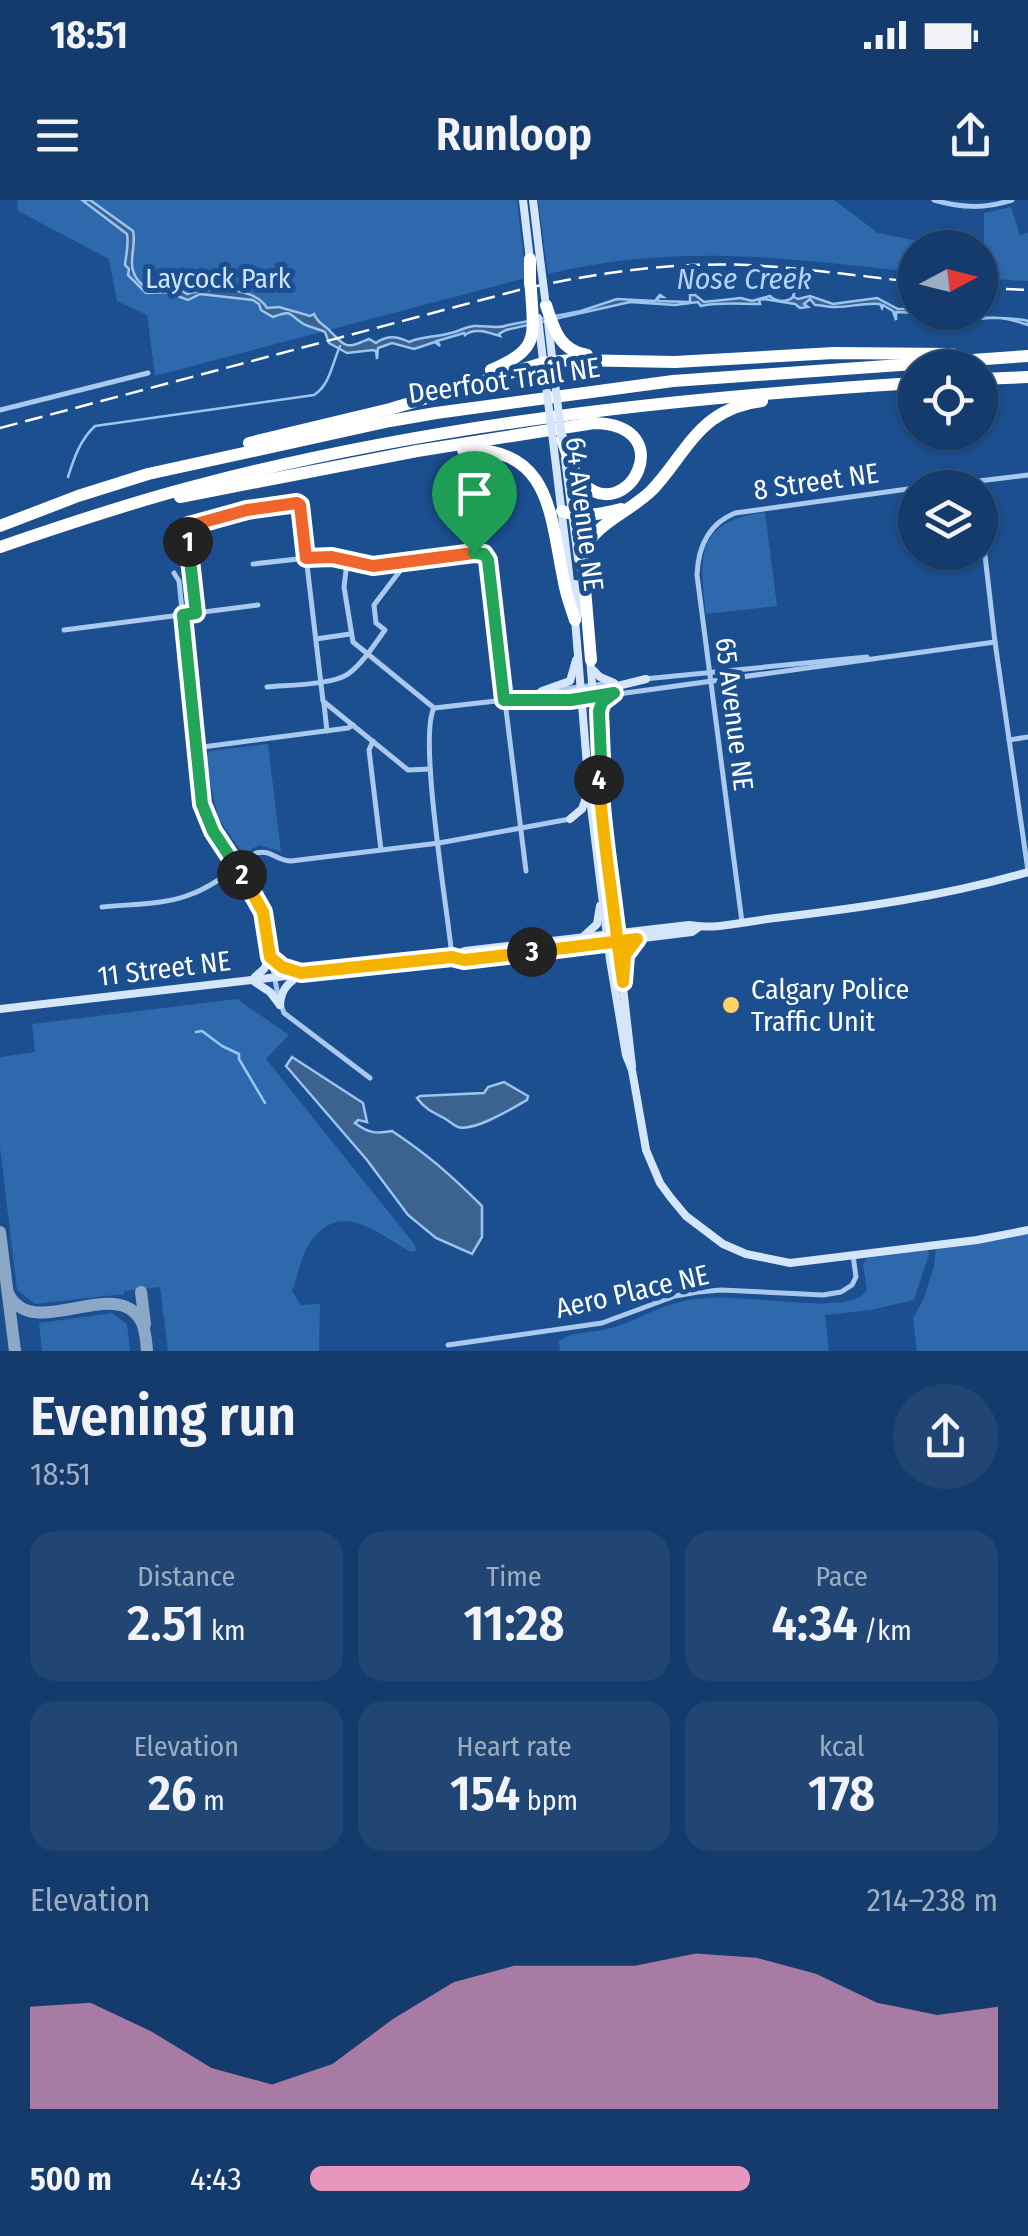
<!DOCTYPE html>
<html lang="en">
<head>
<meta charset="utf-8">
<style>
	body { margin:0; font-family:"Fira Sans Condensed",sans-serif; background:#214673; color:#f1f3f6; height:100vh; display:flex; flex-direction:column; font-size:38px; white-space:nowrap }
	* { box-sizing:border-box; margin:0 }
	p { font-size:32px; color:#9dadc1 }
	.icon { flex:none; width:55px; height:55px; fill:none; stroke:currentColor; stroke-width:2; stroke-linecap:round; stroke-linejoin:round }
	.map { position:relative; height:1151px; overflow:hidden }
	.panel { display:flex; flex-direction:column; background:#143b6b; flex:1 }
	.panel>* { flex:none }
	.needle { width:65px; rotate:83deg }
	.tools { position:absolute; left:898px; top:30px; display:grid; gap:20px }
	.tools a { display:grid; place-items:center; width:100px; height:100px; border-radius:50%; background:#143b6b; box-shadow:0 2px 8px #0004,0 0 0 2px #33557e; font-size:50px }
	.pin { position:absolute; display:grid; place-items:center; width:85px; height:85px; color:#fff; margin:-102px -42px; border-radius:50% 50% 50% 0; rotate:-45deg; box-shadow:0 0 10px #0007 }
	.pin .icon { rotate:45deg }
	.km { position:absolute; width:50px; height:50px; margin:-25px; border-radius:50%; background:#222; color:#fff; font-size:28px; line-height:50px; text-align:center }
	.round { display:grid; place-items:center; flex:none; width:105px; height:105px; border-radius:52px; background:#214673 }
	.summary { display:flex; align-items:center; justify-content:space-between; height:170px; padding:0 30px }
	h1 { font-size:55px; font-weight:600; line-height:75px }
	.figures { display:grid; grid-template-columns:repeat(3,1fr); gap:15px; height:170px; padding:10px 30px }
	.figures div { display:grid; align-content:center; border-radius:25px; background:#214673; text-align:center }
	.figures b { font-size:50px; font-weight:600 }
	.figures small { font-size:28px; font-weight:400 }
	.figures p { font-size:28px }
	.chart { height:280px; padding:20px 30px }
	.chart p { display:flex; justify-content:space-between }
	.chart svg { width:100%; height:180px; margin-top:10px; fill:#e797bd; opacity:.7 }
	ul { padding:0 30px; list-style:none; font-size:32px }
	li { display:grid; grid-template-columns:160px 120px 1fr; align-items:center; height:75px }
	li i { height:25px; border-radius:12px; background:#e797bd }
	.status { display:flex; justify-content:space-between; align-items:center; height:70px; padding:0 50px; background:#143b6b; direction:ltr }
	.status svg { height:28px; fill:currentColor }
	header { display:flex; justify-content:space-between; align-items:center; height:130px; padding:0 30px; background:#143b6b; font-size:45px; font-weight:600 }
	.map>svg:first-child { display:block }
	.green { fill:#2e69ad }
	.water { fill:#3c6290; stroke:#9cc4f0; stroke-width:2.5 }
	.lines { fill:none; stroke-linecap:round; stroke-linejoin:round }
	.stream { stroke:#9cc4f0; stroke-width:2.5 }
	.taxiway { stroke:#8da7c7; stroke-width:12 }
	.street { stroke:#a9c9ee; stroke-width:5 }
	.secondary { stroke:#d6e6fa; stroke-width:8 }
	.highway { stroke:#fff; stroke-width:12 }
	.rail { stroke:#fff; stroke-width:2.5; stroke-dasharray:18 8; stroke-linecap:butt }
	.secondary-bridge { stroke:#d6e6fa; stroke-width:8 }
	.highway-bridge { stroke:#fff; stroke-width:12 }
	.split-1-casing { stroke:#fff; stroke-width:20 }
	.split-2-casing { stroke:#fff; stroke-width:20 }
	.split-3-casing { stroke:#fff; stroke-width:20 }
	.split-4-casing { stroke:#fff; stroke-width:20 }
	.split-5-casing { stroke:#fff; stroke-width:20 }
	.split-1 { stroke:#f0652b; stroke-width:12 }
	.split-2 { stroke:#22a559; stroke-width:12 }
	.split-3 { stroke:#f5b400; stroke-width:12 }
	.split-4 { stroke:#f5b400; stroke-width:12 }
	.split-5 { stroke:#22a559; stroke-width:12 }
	.poi-dot { fill:#ffd166; stroke:#1b4f8f; stroke-width:4 }
	.labels { text-anchor:middle; stroke-width:10; stroke-linejoin:round; paint-order:stroke }
	.park-label { font-size:28px; fill:#cfe3fa; stroke:#1b4f8f }
	.street-label { font-size:28px; fill:#fff; stroke:#1b4f8f }
	.poi-label { font-size:28px; fill:#fff; stroke:#1b4f8f; text-anchor:start }
	.water-label { font-size:30px; font-style:italic; fill:#b5d3f5; stroke:#1b4f8f }
</style>
</head>
<body>
<div class="status"><b>18:51</b><svg viewBox="0 0 49 12"><path d="M0 12V9h3v3zM5 12V6h3v6zM10 12V3h3v9zM15 12V0h3v12zM26 1h20v11H26zM47 4h2v5h-2z"/></svg></div>
<header><svg class="icon" aria-label="menu" viewBox="0 0 24 24"><path d="M4 6h16M4 12h16M4 18h16"/></svg>Runloop<svg class="icon" aria-label="share" viewBox="0 0 24 24"><path d="M12 15V3M7 8l5-5 5 5M5 13v7h14v-7"/></svg></header>
<div class="map">
<svg width="1028" height="1151" viewBox="0 0 1028 1151">
	<rect width="100%" height="100%" fill="#1b4f8f"/>
	<g class="green">
		<polygon points="17,0 517,0 526,78 155,176 147,115 117,101 109,59 18,11"/>
		<path d="M538 0H834L878 33 923 42H984V13L1011 7 1020 35 1028 32V81L980 78V48H915V72C787 58 676 43 548 74Z"/>
		<path d="M765 312 777 406 706 414C699 356 695 321 765 312Z"/>
		<polygon points="268,544 281,652 259,645 243,654 218,618 205,557 210,551"/>
		<path d="M237 799 289 835 266 859 415 1045 416 1051 411 1052C376 1033 338 997 308 1046 300 1059 298 1077 292 1091L301 1105 320 1104 319 1151H168L160 1087 124 1091V1094L35 1104 17 1090 0 947V857L35 852 32 824Z"/>
		<polygon points="1028,1034 1028,1151 917,1151 913,1118 924,1098 934,1066 936,1049"/>
		<path d="M928 1050 929 1054 914 1100 871 1110 825 1115 829 1151H560L559 1141C572 1131 595 1133 611 1128 633 1122 654 1109 676 1103 709 1093 744 1099 777 1101 800 1102 853 1110 867 1090L863 1065 867 1058Z"/>
		<polygon points="112,1113 127,1124 130,1151 42,1151 39,1123"/>
	</g>
	<g class="water">
		<path d="M82 0H90L133 31C137 46 126 64 137 79 151 99 167 79 187 94 209 87 254 86 267 108L279 107 310 116 314 114C318 124 324 124 331 132 347 149 347 148 369 139L376 143C387 135 397 136 409 142 423 136 437 137 451 133 460 131 464 127 474 126 487 125 496 130 508 125L581 111 617 99 655 101 660 95 663 97H658V101L690 102V95H695L704 102 741 98 752 101 770 96C776 102 786 103 793 97L794 92V97L798 99 810 96 833 104 877 98 898 109H915V112C930 113 945 118 957 118 980 117 1000 117 1024 120L1028 121V125C1017 121 1001 117 989 118 977 119 962 123 951 120 933 116 915 112 896 112V120L893 111 883 105 882 108 880 104C863 102 849 108 833 107 827 107 821 105 815 105L810 99 804 104 808 107 800 108 795 104 764 99 759 100 760 104C739 104 721 102 701 106L698 102 675 105 630 102 506 130 499 134 500 136C489 133 475 127 465 135L464 133 437 141 440 146 435 142 414 149 392 143 378 148 377 159 376 151 373 150 347 153 329 143 325 132C319 129 308 127 302 123 289 115 293 109 273 117L261 110 259 104 253 100 200 94 188 100 167 92 146 93 128 75 129 69 125 65C126 54 129 45 127 34Z"/>
		<path d="M292 857 363 903 367 922 358 920 355 923C368 933 376 934 392 931 427 954 452 976 482 1006V1037L472 1054 436 1038 408 1015 367 960 286 866Z"/>
		<path d="M504 882 528 896 527 900C513 908 474 932 458 927 453 925 449 921 444 918 432 912 425 909 417 898L420 896 484 893 488 887Z"/>
	</g>
	<g class="lines">
		<g class="stream">
			<path d="M68 277C74 258 80 240 95 226L314 195C330 185 332 164 340 146"/>
			<polyline points="196,832 202,831 222,846 239,854 239,859 265,903"/>
		</g>
		<g class="taxiway">
			<polyline points="0,1032 15,1151"/>
			<polyline points="141,1092 145,1124"/>
			<path d="M8 1093C32 1144 116 1074 141 1121 146 1130 146 1141 147 1151"/>
		</g>
		<g class="street">
			<path d="M934 0C962 8 984 9 1012 0"/>
			<polyline points="0,210 148,173"/>
			<polyline points="921,288 1028,275"/>
			<polyline points="980,312 995,442 1028,671"/>
			<polyline points="347,362 344,387 353,442 434,508"/>
			<polyline points="253,364 325,356 373,366 478,353 487,356 526,671"/>
			<polyline points="174,373 179,381 202,604 213,631 259,702 263,713 278,796 284,813 370,878"/>
			<polyline points="196,413 186,328 247,310 297,303 300,305 323,501 408,570 430,569"/>
			<polyline points="64,430 258,405"/>
			<polyline points="316,439 350,434"/>
			<polyline points="644,479 867,457"/>
			<path d="M267 487C287 485 333 485 348 474 363 463 374 445 385 430L376 423 374 405 406 363"/>
			<polyline points="554,490 613,483"/>
			<polyline points="506,499 543,491"/>
			<polyline points="552,500 582,499 995,442"/>
			<polyline points="324,504 327,531"/>
			<polyline points="434,508 505,500 541,499"/>
			<path d="M434 508C418 538 448 712 452 757"/>
			<polyline points="1009,540 1028,537"/>
			<polyline points="373,541 369,550 381,650"/>
			<polyline points="195,548 348,528 353,525"/>
			<path d="M102 707C130 704 163 705 189 695 213 687 235 668 256 653 271 649 277 661 291 661L439 643 570 619"/>
			<path d="M742 722 697 375C698 348 708 324 735 313L915 288"/>
			<polyline points="448,1145 602,1123 675,1096 698,1092 721,1090 823,1095 841,1092 852,1085 856,1077 853,1055"/>
		</g>
		<g class="secondary">
			<polyline points="523,0 530,60"/>
			<polyline points="533,0 541,67"/>
			<polyline points="538,118 546,185"/>
			<polyline points="548,122 555,183"/>
			<polyline points="553,241 571,390"/>
			<polyline points="565,259 578,359"/>
			<polyline points="575,384 578,415"/>
			<polyline points="575,419 589,590 610,760 626,855 632,870 646,950 660,983 671,998 686,1016 723,1044 746,1054 790,1063 977,1040 1028,1030"/>
			<polyline points="590,457 600,587 632,866"/>
			<polyline points="593,470 600,477 614,483"/>
			<polyline points="542,491 570,481 576,460"/>
			<polyline points="589,493 646,479"/>
			<polyline points="541,499 585,490"/>
			<polyline points="598,515 602,502 614,493"/>
			<polyline points="570,619 582,609 587,595"/>
			<polyline points="584,736 597,724 600,706"/>
			<path d="M452 757 465 751 499 747 689 725C716 730 748 721 775 718 860 708 945 696 1028 672"/>
			<polyline points="624,766 625,755 637,739"/>
			<polyline points="255,777 264,769 270,757 283,767 295,772"/>
			<polyline points="252,780 270,792 280,805"/>
			<path d="M280 805C281 791 286 785 298 776"/>
			<polyline points="0,809 452,757 465,760 692,732 699,727"/>
		</g>
		<g class="highway">
			<polyline points="530,59 530,83"/>
			<path d="M546 105C554 129 559 150 587 155"/>
			<path d="M491 170C539 149 534 139 531 90"/>
			<polyline points="980,179 1028,177"/>
			<polyline points="249,243 390,209 543,163 571,160 675,162 834,153 953,154"/>
			<path d="M463 250C552 246 550 317 564 382 566 395 571 407 575 420"/>
			<path d="M180 297 417 251 594 223C683 225 626 329 582 282 572 271 567 253 562 239"/>
			<path d="M562 311C581 318 602 314 621 309"/>
			<polyline points="0,326 78,296 148,274 390,221 436,213 673,181 1028,156"/>
			<path d="M0 347C64 325 129 303 195 286 430 224 673 198 915 183"/>
			<path d="M591 460 582 353C595 323 628 313 651 291 673 269 687 239 712 220 727 209 744 203 762 201"/>
		</g>
		<g class="rail">
			<polyline points="980,88 1028,90"/>
			<path d="M0 228 519 90C594 73 670 62 747 65 803 68 859 76 915 82"/>
		</g>
		<g class="secondary-bridge">
			<polyline points="541,67 545,98"/>
			<polyline points="555,183 562,239"/>
			<polyline points="546,185 553,241"/>
		</g>
		<polyline class="highway-bridge" points="530,83 531,90"/>
	</g>
	<g class="lines">
		<g class="split-1-casing">
			<polyline id="split-1" points="188,342 186,328 189,326 247,310 297,303 300,305 306,358 332,357 373,366 474,353"/>
		</g>
		<g class="split-2-casing">
			<polyline id="split-2" points="188,342 196,413 183,415 202,604 213,631 242,675"/>
		</g>
		<g class="split-3-casing">
			<polyline id="split-3" points="242,675 263,712 270,757 282,767 301,773 452,757 464,760 532,752"/>
		</g>
		<g class="split-4-casing">
			<path id="split-4" d="M532 752 637 739 625 755 623 782 618 746C612 691 602 634 599 580"/>
		</g>
		<g class="split-5-casing">
			<polyline id="split-5" points="474,353 484,354 488,360 504,500 571,500 614,493 602,502 599,511 601,559 599,580"/>
		</g>
		<use href="#split-1" class="split-1"/>
		<use href="#split-2" class="split-2"/>
		<use href="#split-3" class="split-3"/>
		<use href="#split-4" class="split-4"/>
		<use href="#split-5" class="split-5"/>
	</g>
	<circle class="poi-dot" cx="731" cy="805" r="10"/>
	<g class="labels">
		<g class="park-label">
			<text x="218" y="88">Laycock Park</text>
		</g>
		<g class="street-label">
			<text transform="translate(504 180) rotate(-8)" y="10">Deerfoot Trail NE</text>
			<text transform="translate(816 281) rotate(-8)" y="10">8 Street NE</text>
			<text transform="translate(585 314) rotate(83)" y="10">64 Avenue NE</text>
			<text transform="translate(735 514) rotate(83)" y="10">65 Avenue NE</text>
			<text transform="translate(164 768) rotate(-7)" y="10">11 Street NE</text>
			<text transform="translate(632 1091) rotate(-13)" y="10">Aero Place NE</text>
		</g>
		<g class="poi-label">
			<text x="751" y="799">Calgary Police<tspan x="751" dy="32">Traffic Unit</tspan></text>
		</g>
		<g class="water-label">
			<text x="744" y="89">Nose Creek</text>
		</g>
	</g>
</svg>
<div class="tools">
<a><svg class="needle" viewBox="-14 -14 28 28"><path d="M0-13l5 13h-10z" fill="#e53935"/><path d="M0 13l5-13h-10z" fill="#9dadc1"/></svg></a>
<a><svg class="icon" aria-label="locate" viewBox="0 0 24 24"><circle cx="12" cy="12" r="6"/><path d="M12 2v4M12 18v4M2 12h4M18 12h4"/></svg></a>
<a><svg class="icon" aria-label="layers" viewBox="0 0 24 24"><path d="M12 4l9 5-9 5-9-5zM3 14l9 5 9-5"/></svg></a>
</div>
<div class="pin" style="left:474px;top:353px;background:#1e9e55"><svg class="icon" aria-label="arrive" viewBox="0 0 24 24"><path d="M6 21V4h12l-3 4 3 4H6"/></svg></div>
<b class="km" style="left:188px;top:342px">1</b>
<b class="km" style="left:242px;top:675px">2</b>
<b class="km" style="left:532px;top:752px">3</b>
<b class="km" style="left:599px;top:580px">4</b>
</div>
<section class="panel">
<div class="summary"><div><h1>Evening run</h1><p>18:51</p></div><a class="round"><svg class="icon" aria-label="share" viewBox="0 0 24 24"><path d="M12 15V3M7 8l5-5 5 5M5 13v7h14v-7"/></svg></a></div>
<div class="figures">
<div><p>Distance</p><b>2.51<small> km</small></b></div>
<div><p>Time</p><b>11:28</b></div>
<div><p>Pace</p><b>4:34<small> /km</small></b></div>
</div>
<div class="figures">
<div><p>Elevation</p><b>26<small> m</small></b></div>
<div><p>Heart rate</p><b>154<small> bpm</small></b></div>
<div><p>kcal</p><b>178</b></div>
</div>
<div class="chart"><p><span>Elevation</span>214–238 m</p>
<svg viewBox="0 0 160 44" preserveAspectRatio="none"><path d="M0 44V19L10 18L20 25L30 34L40 38L50 33L60 22L70 13L80 9L90 9L100 9L110 6L120 7L130 11L140 18L150 21L160 19V44z"/></svg>
</div>
<ul>
<li><b>500 m</b>4:43<i style="width:64%"></i></li>
</ul>
</section>
</body>
</html>
